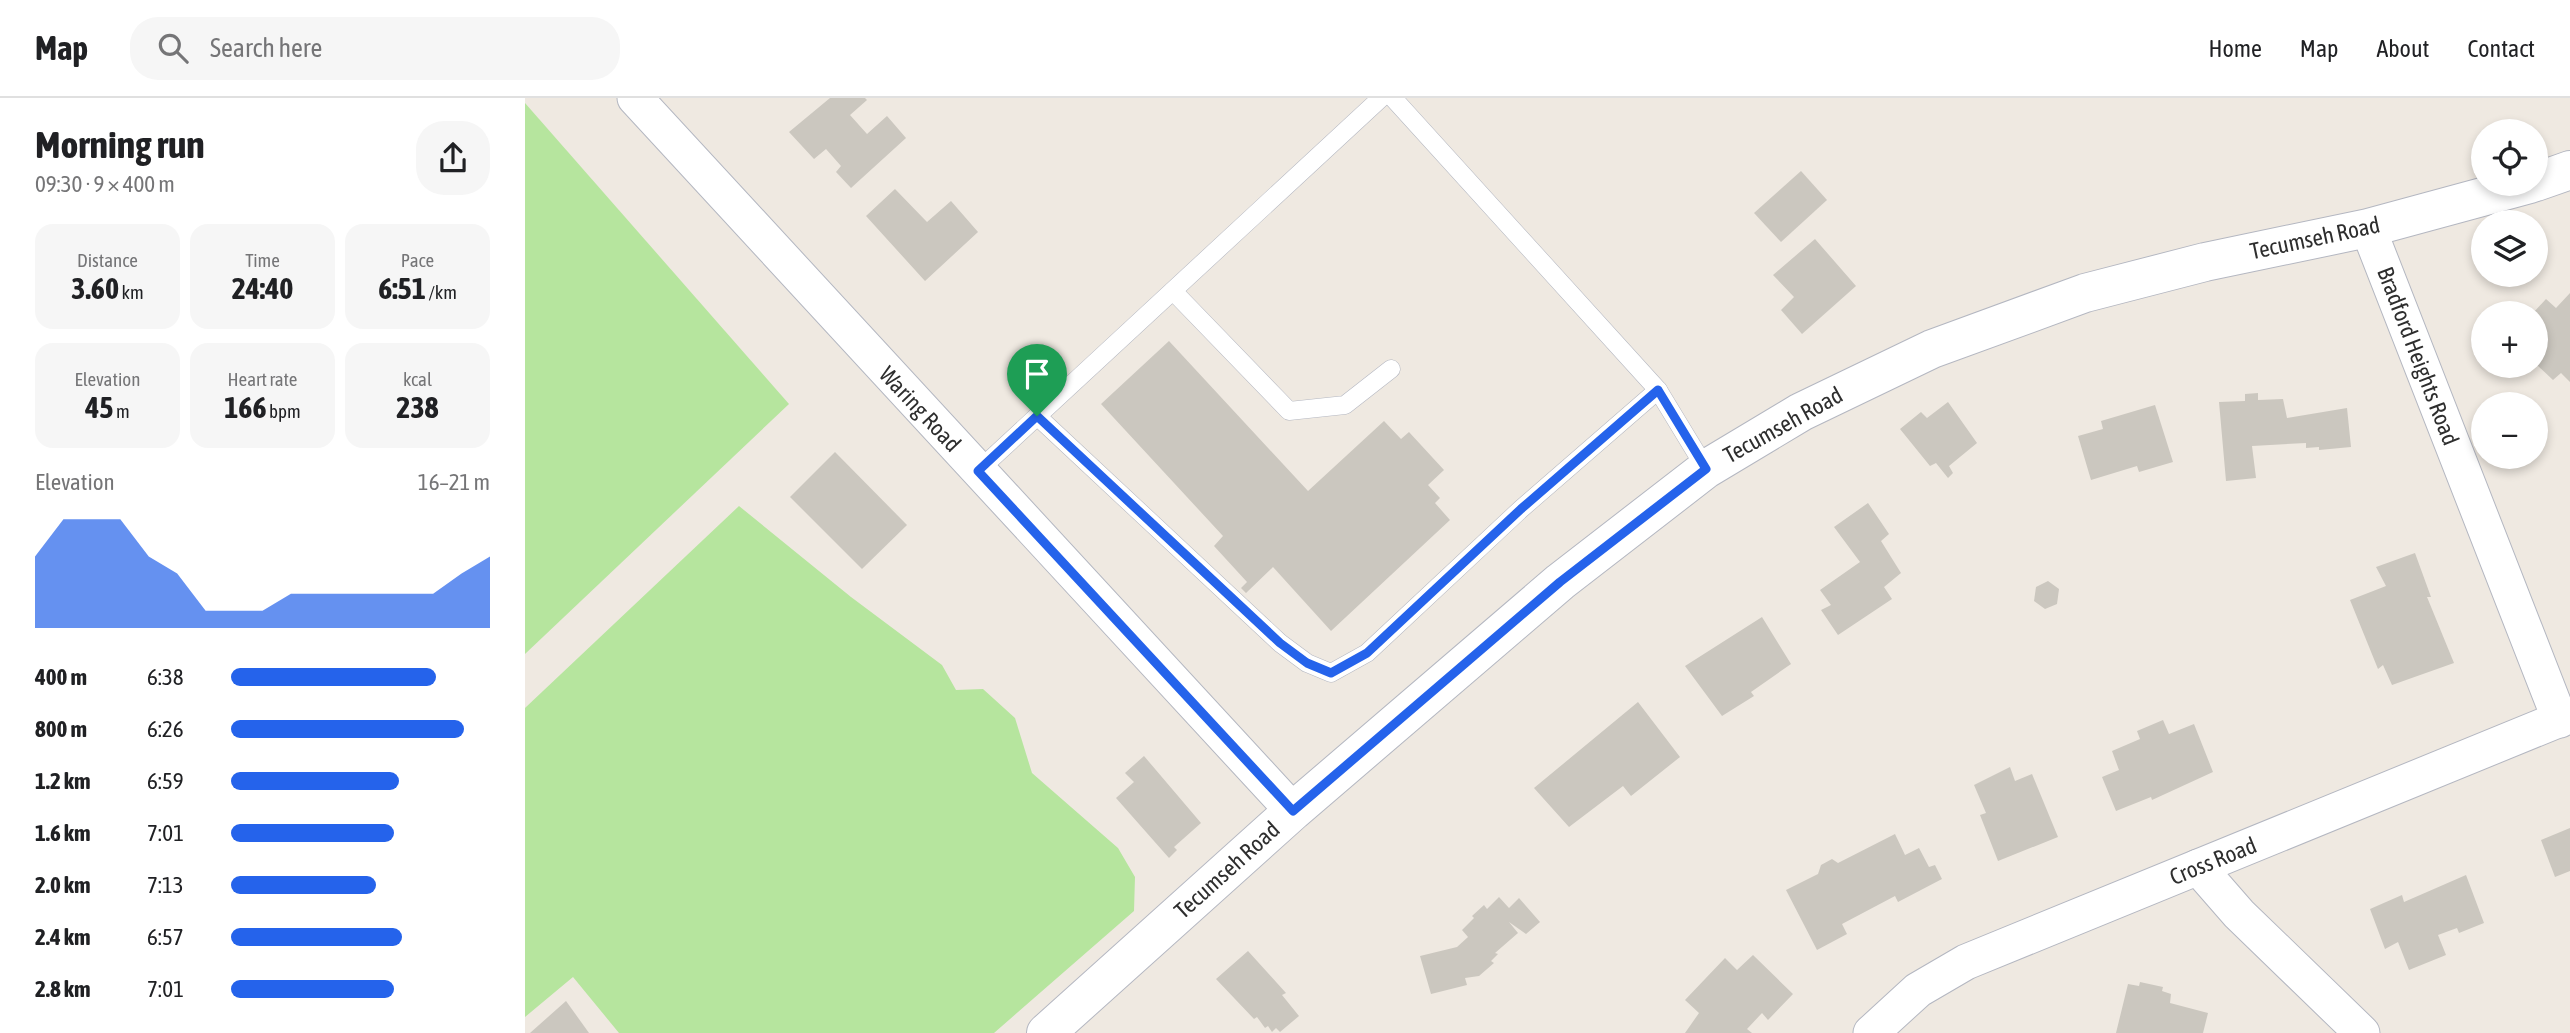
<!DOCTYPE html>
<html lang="en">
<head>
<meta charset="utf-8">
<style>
	body { margin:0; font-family:"Asap Condensed",sans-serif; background:#f6f6f6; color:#202124; height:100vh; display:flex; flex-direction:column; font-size:26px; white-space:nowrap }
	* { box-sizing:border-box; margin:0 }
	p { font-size:23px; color:#757577 }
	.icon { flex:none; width:38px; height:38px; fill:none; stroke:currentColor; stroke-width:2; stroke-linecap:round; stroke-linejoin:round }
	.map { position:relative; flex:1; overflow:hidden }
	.panel { display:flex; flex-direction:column; background:#fff; width:525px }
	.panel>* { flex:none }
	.controls { position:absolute; left:1946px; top:21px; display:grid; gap:14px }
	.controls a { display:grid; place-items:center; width:77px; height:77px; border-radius:50%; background:#fff; box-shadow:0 4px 10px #0003; font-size:35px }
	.pin { position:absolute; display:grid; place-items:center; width:60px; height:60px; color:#fff; margin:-72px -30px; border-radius:50% 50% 50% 0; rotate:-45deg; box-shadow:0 0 7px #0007 }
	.pin .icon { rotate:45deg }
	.round { display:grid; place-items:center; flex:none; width:74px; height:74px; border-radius:28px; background:#f6f6f6 }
	.summary { display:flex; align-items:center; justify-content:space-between; height:119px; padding:0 35px }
	h1 { font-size:38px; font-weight:700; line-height:52px }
	.metrics { display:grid; grid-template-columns:repeat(3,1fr); gap:10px; height:119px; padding:7px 35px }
	.metrics div { display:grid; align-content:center; border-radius:18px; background:#f6f6f6; text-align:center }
	.metrics b { font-size:30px; font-weight:700 }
	.metrics small { font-size:19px; font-weight:400 }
	.metrics p { font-size:19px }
	.chart { height:196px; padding:14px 35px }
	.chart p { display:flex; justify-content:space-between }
	.chart svg { width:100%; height:126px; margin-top:7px; fill:#2563eb; opacity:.7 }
	ul { padding:0 35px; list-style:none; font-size:23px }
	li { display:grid; grid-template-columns:112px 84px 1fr; align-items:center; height:52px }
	li i { height:18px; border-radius:9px; background:#2563eb }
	header { display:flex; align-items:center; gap:42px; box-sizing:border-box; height:98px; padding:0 35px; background:#fff; border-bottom:2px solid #e0e0e0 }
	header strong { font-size:33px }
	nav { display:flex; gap:38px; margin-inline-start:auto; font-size:24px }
	.search { width:490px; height:63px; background:#f6f6f6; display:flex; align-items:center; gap:18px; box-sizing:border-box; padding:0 24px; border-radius:28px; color:#757577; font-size:26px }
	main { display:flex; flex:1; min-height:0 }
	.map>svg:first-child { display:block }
	.green { fill:#b6e59e }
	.building { fill:#cbc7bf }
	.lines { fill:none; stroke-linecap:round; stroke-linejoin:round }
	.lane-casing { stroke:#b4b7c1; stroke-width:19 }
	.street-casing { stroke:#b4b7c1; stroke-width:37 }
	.secondary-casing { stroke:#b4b7c1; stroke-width:40 }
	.lane { stroke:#fff; stroke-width:18 }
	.street { stroke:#fff; stroke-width:35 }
	.secondary { stroke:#fff; stroke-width:38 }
	.route-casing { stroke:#fff; stroke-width:14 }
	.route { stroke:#2563eb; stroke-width:9 }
	.labels { text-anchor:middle; stroke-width:5; stroke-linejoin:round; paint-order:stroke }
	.street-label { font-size:23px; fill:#2e2e2e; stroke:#fff }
</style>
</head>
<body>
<header>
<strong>Map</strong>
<div class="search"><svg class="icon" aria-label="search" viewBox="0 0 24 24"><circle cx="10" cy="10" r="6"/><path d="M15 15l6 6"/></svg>Search here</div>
<nav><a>Home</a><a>Map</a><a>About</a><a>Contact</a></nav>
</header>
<main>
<section class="panel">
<div class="summary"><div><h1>Morning run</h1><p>09:30 · 9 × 400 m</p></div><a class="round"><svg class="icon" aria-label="share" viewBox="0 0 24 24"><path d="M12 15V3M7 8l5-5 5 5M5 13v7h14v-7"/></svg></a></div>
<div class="metrics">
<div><p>Distance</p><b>3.60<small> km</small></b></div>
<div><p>Time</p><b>24:40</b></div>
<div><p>Pace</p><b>6:51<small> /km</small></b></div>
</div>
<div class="metrics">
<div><p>Elevation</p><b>45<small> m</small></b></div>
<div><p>Heart rate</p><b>166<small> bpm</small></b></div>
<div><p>kcal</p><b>238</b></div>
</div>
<div class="chart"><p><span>Elevation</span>16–21 m</p>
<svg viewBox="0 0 160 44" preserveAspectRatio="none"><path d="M0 44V19L10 6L20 6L30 6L40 19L50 25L60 38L70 38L80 38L90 32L100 32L110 32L120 32L130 32L140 32L150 25L160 19V44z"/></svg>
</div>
<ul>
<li><b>400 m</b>6:38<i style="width:79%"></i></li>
<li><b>800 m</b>6:26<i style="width:90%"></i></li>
<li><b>1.2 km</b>6:59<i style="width:65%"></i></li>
<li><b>1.6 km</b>7:01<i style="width:63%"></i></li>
<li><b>2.0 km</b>7:13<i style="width:56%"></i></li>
<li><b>2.4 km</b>6:57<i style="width:66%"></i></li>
<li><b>2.8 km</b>7:01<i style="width:63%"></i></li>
</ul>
</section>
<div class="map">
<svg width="2045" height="935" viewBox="0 0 2045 935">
	<rect width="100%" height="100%" fill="#efe9e1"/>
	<g class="green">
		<polygon points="0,5 264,306 0,556"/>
		<polygon points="214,408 326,499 417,567 431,592 458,591 490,620 507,675 593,750 610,779 609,813 469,935 94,935 48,879 0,919 0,610"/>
	</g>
	<g class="building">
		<polygon points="305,0 340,0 342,2 325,17 342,36 362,18 381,40 326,90 311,74 316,68 301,51 289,61 264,34"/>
		<polygon points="1276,73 1302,102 1256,144 1229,115"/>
		<polygon points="370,91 402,124 426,103 453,134 400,183 341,118"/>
		<polygon points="1290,141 1331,188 1277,236 1256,212 1269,199 1248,177"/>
		<polygon points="2045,195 2045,284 2036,275 2028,282 2011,266 2011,215 2008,215 2021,201 2031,210"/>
		<polygon points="644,243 783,393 859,323 876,341 884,334 919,372 903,387 915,400 910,405 925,422 806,533 748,469 721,495 716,490 722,484 689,448 698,438 576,306"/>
		<polygon points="1733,295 1733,302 1758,301 1762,320 1822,310 1826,349 1794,352 1794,349 1781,350 1781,345 1727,348 1731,380 1701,383 1694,304 1720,303 1720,296"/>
		<polygon points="1423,304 1452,345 1424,368 1428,375 1423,380 1411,365 1405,368 1375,331 1396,314 1402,320"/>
		<polygon points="1630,307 1648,364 1614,374 1612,368 1566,382 1553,338 1578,331 1576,323"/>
		<polygon points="310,354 382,427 337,471 265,399"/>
		<polygon points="1343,405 1364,436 1356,443 1376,475 1359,489 1367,501 1313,537 1296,512 1306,507 1295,492 1335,464 1309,429"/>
		<polygon points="1890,455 1906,499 1902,499 1929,565 1867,587 1858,567 1853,571 1825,502 1861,488 1851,469"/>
		<polygon points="1523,483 1534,491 1532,506 1520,511 1509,503 1511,489"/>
		<polygon points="1237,519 1266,566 1226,594 1229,598 1197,618 1160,568"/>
		<polygon points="1113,604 1155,659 1106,698 1098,688 1044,729 1009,690"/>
		<polygon points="1638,622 1644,636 1669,626 1688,674 1627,702 1626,699 1591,713 1577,679 1594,672 1587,653 1615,641 1612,633"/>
		<polygon points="619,658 676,725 649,749 652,752 644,760 591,700 609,684 600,675"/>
		<polygon points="1485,669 1490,683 1507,676 1533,739 1473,763 1455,717 1461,715 1449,687"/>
		<polygon points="2045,730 2045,773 2030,779 2016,742"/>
		<polygon points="1370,736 1380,757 1394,750 1404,769 1410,767 1417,781 1373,804 1370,798 1317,826 1322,836 1292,852 1261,792 1293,776 1296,767 1307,761 1313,765"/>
		<polygon points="1941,777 1959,825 1934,835 1932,830 1913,837 1921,857 1884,872 1873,844 1860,851 1845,811 1877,797 1879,804"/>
		<polygon points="974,799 984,810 994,800 1015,824 1001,836 984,824 993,835 970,855 973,856 966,863 969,865 954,878 940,880 942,887 906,896 895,858 932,849 943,839 937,832 949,820 947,818 959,807 962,811"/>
		<polygon points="723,853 761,895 757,897 774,918 755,934 751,930 747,934 743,928 740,930 732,919 729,921 691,881"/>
		<polygon points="1228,857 1268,896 1243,922 1237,915 1222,931 1227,935 1160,935 1174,915 1160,902 1200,860 1212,872"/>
		<polygon points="1615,884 1638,889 1637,893 1646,896 1645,905 1683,915 1678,935 1591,935 1603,886 1614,888"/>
		<polygon points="41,903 64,935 5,935"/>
	</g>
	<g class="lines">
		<g class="lane-casing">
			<g id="lane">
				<polyline points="868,0 1133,292 1181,371"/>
				<polyline points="648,193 764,313 820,307 866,271"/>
				<polyline points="512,318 755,545 782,565 806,575 842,555 996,411 1133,292"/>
				<polyline points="453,373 856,0"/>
			</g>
		</g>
		<g class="street-casing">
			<g id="street">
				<polyline points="110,0 768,713"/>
				<polyline points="1843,130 2035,622"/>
				<polyline points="1673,769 1714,816 1837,935"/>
				<polyline points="1346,935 1393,892 1441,864 2045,617"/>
			</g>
		</g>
		<g class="secondary-casing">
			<g id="secondary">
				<polyline points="2011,84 2045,72"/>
				<polyline points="521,935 768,713 1035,484 1181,371 1276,314 1407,251 1560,195 1680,164 1843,130 2005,86"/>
			</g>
		</g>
		<use href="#lane" class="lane"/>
		<use href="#street" class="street"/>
		<use href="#secondary" class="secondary"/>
	</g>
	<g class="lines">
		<g class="route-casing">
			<polygon id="route" points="1133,292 1181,371 1035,484 768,713 453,373 512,318 755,545 782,565 806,575 842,555 996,411"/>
		</g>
		<use href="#route" class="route"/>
	</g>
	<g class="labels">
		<g class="street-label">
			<text transform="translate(1790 140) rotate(-12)" y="8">Tecumseh Road</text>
			<text transform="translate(1893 258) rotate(69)" y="8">Bradford Heights Road</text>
			<text transform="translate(395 311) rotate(47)" y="8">Waring Road</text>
			<text transform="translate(1258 327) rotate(-29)" y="8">Tecumseh Road</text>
			<text transform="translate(1688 763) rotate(-22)" y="8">Cross Road</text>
			<text transform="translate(702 772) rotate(-42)" y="8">Tecumseh Road</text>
		</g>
	</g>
</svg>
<div class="controls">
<a><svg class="icon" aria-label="locate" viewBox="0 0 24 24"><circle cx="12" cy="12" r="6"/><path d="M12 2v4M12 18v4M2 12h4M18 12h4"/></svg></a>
<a><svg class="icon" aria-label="layers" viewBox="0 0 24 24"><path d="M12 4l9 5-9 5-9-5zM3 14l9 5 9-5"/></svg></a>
<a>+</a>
<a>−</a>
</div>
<div class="pin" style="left:512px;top:318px;background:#1e9e55"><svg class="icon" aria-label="arrive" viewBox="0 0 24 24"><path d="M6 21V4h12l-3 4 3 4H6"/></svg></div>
</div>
</main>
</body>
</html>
